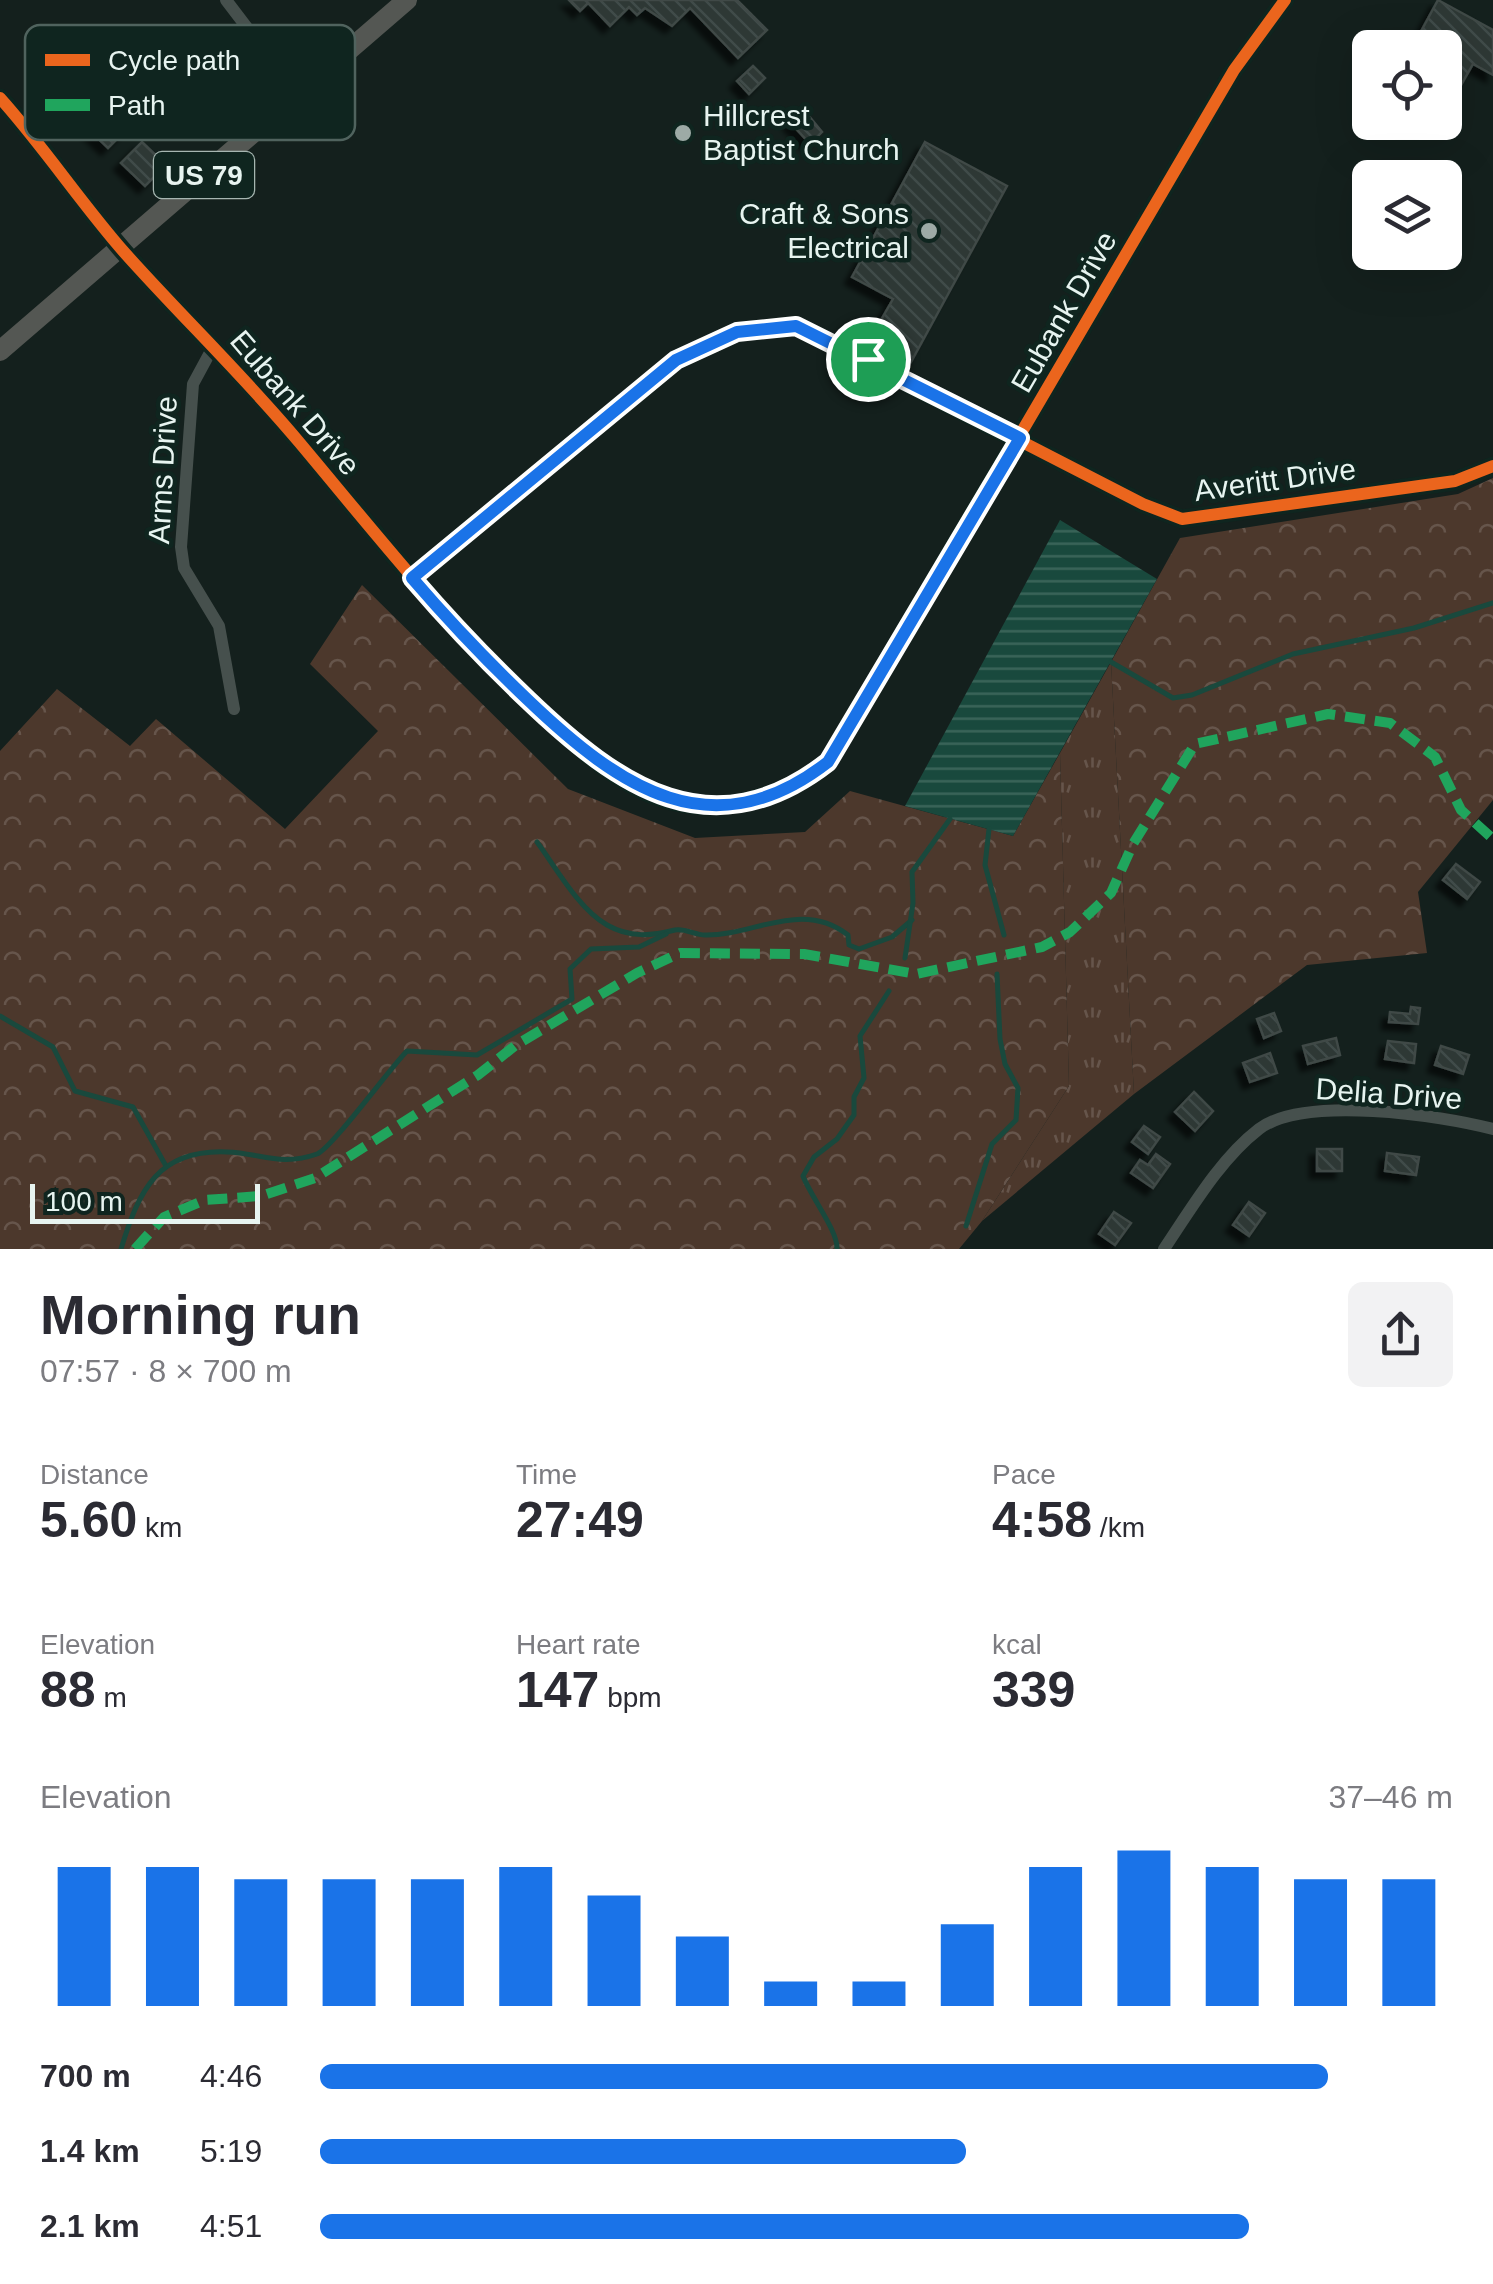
<!DOCTYPE html>
<html lang="en">
<head>
<meta charset="utf-8">
<style>
	body { margin:0; font-family:Helvetica,sans-serif; background:#f2f2f3; color:#2b2b33; height:100vh; display:flex; flex-direction:column; font-size:38px; white-space:nowrap }
	* { box-sizing:border-box; margin:0 }
	p { font-size:32px; color:#7c7c81 }
	.icon { flex:none; width:55px; height:55px; fill:none; stroke:currentColor; stroke-width:2; stroke-linecap:round; stroke-linejoin:round }
	.map { position:relative; height:1249px; overflow:hidden }
	.details { display:flex; flex-direction:column; background:#fff; flex:1 }
	.details>* { flex:none }
	.tools { position:absolute; left:1352px; top:30px; display:grid; gap:20px }
	.tools a { display:grid; place-items:center; width:110px; height:110px; border-radius:15px; background:#fff; box-shadow:0 10px 40px #0002; font-size:50px }
	.scale { position:absolute; left:30px; bottom:25px; width:230px; box-sizing:border-box; padding-left:10px; border:5px solid #e7f4f0; border-top:0; font-size:28px; line-height:35px; white-space:nowrap; color:#e7f4f0; -webkit-text-stroke:8px #0f251f; paint-order:stroke }
	.pin { position:absolute; display:grid; place-items:center; width:85px; height:85px; color:#fff; margin:-42px; border:5px solid #fff; border-radius:50%; box-shadow:0 2px 10px #0007 }
	.round { display:grid; place-items:center; flex:none; width:105px; height:105px; border-radius:15px; background:#f2f2f3 }
	.headline { display:flex; align-items:center; justify-content:space-between; height:170px; padding:0 40px }
	h1 { font-size:55px; font-weight:600; line-height:75px }
	.figures { display:grid; grid-template-columns:repeat(3,1fr); gap:15px; height:170px; padding:10px 40px }
	.figures div { display:grid; align-content:center }
	.figures b { font-size:50px; font-weight:600 }
	.figures small { font-size:28px; font-weight:400 }
	.figures p { font-size:28px }
	.chart { height:280px; padding:20px 40px }
	.chart p { display:flex; justify-content:space-between }
	.chart svg { width:100%; height:180px; margin-top:10px; stroke:#1a73e8; stroke-width:6 }
	ul { padding:0 40px; list-style:none; font-size:32px }
	li { display:grid; grid-template-columns:160px 120px 1fr; align-items:center; height:75px }
	li i { height:25px; border-radius:12px; background:#1a73e8 }
	.map>svg:first-child { display:block }
	.grass { fill:url(#grass-tufts) }
	.forest { fill:url(#forest-crowns) }
	.water { fill:url(#water-rules) }
	.lines { fill:none; stroke-linecap:round; stroke-linejoin:round }
	.stream { stroke:#19493d; stroke-width:5 }
	.building { fill:url(#building-back-hatch); stroke:#3f4946; stroke-width:2.5; filter:url(#shadow) }
	.street { stroke:#46504d; stroke-width:12 }
	.primary { stroke:#545753; stroke-width:20 }
	.quiet { stroke:#20a55d; stroke-width:10; stroke-dasharray:20 10; stroke-linecap:butt }
	.cycleway-casing { stroke:#0f251f; stroke-width:19 }
	.cycleway { stroke:#eb651d; stroke-width:12 }
	.route-casing { stroke:#fff; stroke-width:20 }
	.route { stroke:#1a73e8; stroke-width:12 }
	.poi-dot { fill:#9daaa6; stroke:#0f251f; stroke-width:4 }
	.labels { text-anchor:middle; stroke-width:9; stroke-linejoin:round; paint-order:stroke }
	.shield { fill:#0f251f; stroke:#a6b6b1; stroke-width:2.5 }
	.shield-label { font-size:28px; font-weight:bold; fill:#e7f4f0 }
	.poi-label { font-size:30px; fill:#e7f4f0; stroke:#0f251f; text-anchor:start }
	.street-label { font-size:30px; fill:#e7f4f0; stroke:#0f251f }
	.key { fill:#0f251f; stroke:#50635e; stroke-width:2.5 }
	.key-label { font-size:28px; fill:#e7f4f0 }
</style>
</head>
<body>
<div class="map">
<svg width="1493" height="1249" viewBox="0 0 1493 1249">
	<defs>
		<pattern id="grass-tufts" width="24" height="20" patternUnits="userSpaceOnUse" patternTransform="scale(2.5)"><rect width="24" height="20" fill="#4c382c"/><path d="M3 7l-1-3M5 7V3M7 7l1-3M15 17l-1-3M17 17v-4M19 17l1-3" fill="none" stroke="#66554b"/></pattern>
		<pattern id="forest-crowns" width="20" height="18" patternUnits="userSpaceOnUse" patternTransform="scale(2.5)"><rect width="20" height="18" fill="#4c382c"/><path d="M2 6a3 3 0 1 1 6 0M12 15a3 3 0 1 1 6 0" fill="none" stroke="#66554b"/></pattern>
		<pattern id="water-rules" width="6" height="5" patternUnits="userSpaceOnUse" patternTransform="scale(2.5)"><rect width="6" height="5" fill="#19493d"/><path d="M0 2.5h6" fill="none" stroke="#3a6459"/></pattern>
		<pattern id="building-back-hatch" width="6" height="6" patternUnits="userSpaceOnUse" patternTransform="scale(2.5)"><rect width="6" height="6" fill="#2d3734"/><path d="M-1 5l2 2M0 0l6 6M5-1l2 2" fill="none" stroke="#414b48"/></pattern>
		<filter id="shadow"><feDropShadow dx="-7" dy="7" stdDeviation="2.5" flood-color="#0009"/></filter>
	</defs>
	<rect width="100%" height="100%" fill="#14201d"/>
	<polygon class="grass" points="1111,662 1134,1094 982,1221 1069,1086 1060,753"/>
	<g class="forest">
		<polygon points="1493,478 1493,800 1418,892 1427,953 1307,965 1134,1094 1111,662 1180,538 1458,494"/>
		<polygon points="362,585 568,789 695,838 805,832 850,791 1013,836 1060,753 1069,1086 982,1221 959,1249 0,1249 0,751 57,689 130,746 156,719 285,829 378,731 310,664"/>
	</g>
	<polygon class="water" points="1060,520 1157,579 1013,836 905,806"/>
	<g class="lines">
		<g class="stream">
			<polyline points="1111,662 1173,698 1192,695 1293,654 1414,628 1493,603"/>
			<polyline points="989,829 985,865 1004,935"/>
			<path d="M537 842C557 869 578 908 607 925 630 938 651 936 675 930 685 928 695 935 705 935 753 936 802 899 848 935L849 945 859 949 892 937 912 920"/>
			<polyline points="905,958 913,903 912,872 950,819"/>
			<polyline points="0,1016 53,1047 75,1091 133,1107 166,1166"/>
			<polyline points="966,1226 992,1144 1016,1120 1018,1088 1005,1064 1000,1039 997,974"/>
			<path d="M121 1249C139 1190 158 1149 227 1152 261 1153 280 1167 317 1154 331 1149 390 1068 407 1051L477 1055 572 999 570 969 591 949 639 947 666 934"/>
			<path d="M837 1249C838 1231 811 1197 803 1176L814 1157 837 1139 854 1115V1097L864 1078 860 1036 889 991"/>
		</g>
	</g>
	<g class="building">
		<polygon points="569,0 737,0 767,30 738,58 690,8 672,26 645,8 637,15 629,7 610,26 588,3 580,11"/>
		<polygon points="1438,0 1493,30 1493,75 1473,64 1451,103 1445,100 1445,48 1412,48"/>
		<polygon points="753,66 765,78 749,94 737,81"/>
		<polygon points="116,94 139,117 108,148 85,126"/>
		<polygon points="804,110 822,132 810,144 790,122"/>
		<polygon points="142,142 166,165 145,186 121,163"/>
		<polygon points="925,142 1007,186 911,362 886,348 896,328 881,320 893,299 852,277"/>
		<polygon points="1456,864 1480,882 1467,899 1443,880"/>
		<polygon points="1411,1007 1420,1008 1418,1024 1389,1022 1390,1012 1410,1014"/>
		<polygon points="1274,1013 1281,1031 1264,1038 1257,1019"/>
		<polygon points="1336,1038 1340,1055 1308,1064 1303,1046"/>
		<polygon points="1388,1041 1416,1044 1414,1063 1385,1059"/>
		<polygon points="1441,1046 1469,1055 1463,1074 1435,1065"/>
		<polygon points="1270,1053 1277,1073 1250,1082 1243,1063"/>
		<polygon points="1194,1092 1213,1111 1195,1131 1175,1112"/>
		<polygon points="1144,1126 1160,1137 1148,1154 1132,1142"/>
		<rect x="1317" y="1149" width="25" height="22"/>
		<polygon points="1387,1153 1419,1157 1416,1175 1385,1171"/>
		<polygon points="1156,1154 1170,1164 1153,1188 1131,1173 1140,1160 1148,1165"/>
		<polygon points="1249,1202 1265,1213 1249,1236 1233,1225"/>
		<polygon points="1114,1212 1131,1223 1115,1245 1099,1234"/>
	</g>
	<g class="lines">
		<g class="street">
			<polyline points="226,0 297,93"/>
			<path d="M0 98C44 147 81 203 124 252 181 316 244 376 299 442 372 529 442 618 525 697 561 731 599 769 644 791 707 821 776 802 828 762L1234 70 1285 0"/>
			<polyline points="213,347 193,384 181,547 184,568 219,626 234,709"/>
			<polyline points="411,578 676,360 737,332 796,326 1143,504 1182,519 1455,481 1493,466"/>
			<path d="M1164 1249C1191 1209 1220 1159 1259 1129 1304 1095 1440 1115 1493 1129"/>
		</g>
		<polyline class="primary" points="0,351 407,0"/>
		<polyline class="quiet" points="135,1249 164,1217 205,1200 261,1196 315,1178 478,1075 516,1045 637,973 680,953 804,954 916,974 1042,947 1070,932 1111,893 1133,844 1195,744 1328,714 1390,723 1435,757 1461,810 1493,839"/>
		<g class="cycleway-casing">
			<g id="cycleway">
				<path d="M0 98C44 147 81 203 124 252 181 316 244 376 299 442 372 529 442 618 525 697 561 731 599 769 644 791 707 821 776 802 828 762L1234 70 1285 0"/>
				<polyline points="411,578 676,360 737,332 796,326 1143,504 1182,519 1455,481 1493,466"/>
			</g>
		</g>
		<use href="#cycleway" class="cycleway"/>
	</g>
	<g class="lines">
		<g class="route-casing">
			<path id="route" d="M796 326 1020 438 828 762C712 852 619 787 528 700 487 661 449 621 412 578L676 360 737 332Z"/>
		</g>
		<use href="#route" class="route"/>
	</g>
	<g class="poi-dot">
		<circle cx="683" cy="133" r="10"/>
		<circle cx="929" cy="231" r="10"/>
	</g>
	<g class="labels">
		<rect class="shield" x="154" y="152" width="100" height="46" rx="8"/>
		<g class="shield-label">
			<text x="204" y="185">US 79</text>
		</g>
		<g class="poi-label">
			<text x="703" y="126">Hillcrest<tspan x="703" dy="34">Baptist Church</tspan></text>
			<text x="909" y="224" text-anchor="end">Craft &amp; Sons<tspan x="909" dy="34">Electrical</tspan></text>
		</g>
		<g class="street-label">
			<text transform="translate(1064 312) rotate(-60)" y="10">Eubank Drive</text>
			<text transform="translate(295 403) rotate(49)" y="10">Eubank Drive</text>
			<text transform="translate(163 470) rotate(-87)" y="10">Arms Drive</text>
			<text transform="translate(1275 480) rotate(-8)" y="10">Averitt Drive</text>
			<text transform="translate(1389 1094) rotate(4)" y="10">Delia Drive</text>
		</g>
	</g>
	<rect x="25" y="25" width="330" height="115" rx="15" class="key"/>
	<rect x="45" y="54" width="45" height="12" fill="#eb651d"/>
	<rect x="45" y="99" width="45" height="12" fill="#20a55d"/>
	<g class="key-label">
		<text x="108" y="70">Cycle path</text>
		<text x="108" y="115">Path</text>
	</g>
</svg>
<div class="tools">
<a><svg class="icon" aria-label="locate" viewBox="0 0 24 24"><circle cx="12" cy="12" r="6"/><path d="M12 2v4M12 18v4M2 12h4M18 12h4"/></svg></a>
<a><svg class="icon" aria-label="layers" viewBox="0 0 24 24"><path d="M12 4l9 5-9 5-9-5zM3 14l9 5 9-5"/></svg></a>
</div>
<div class="scale">100 m</div>
<div class="pin" style="left:868px;top:359px;background:#1e9e55"><svg class="icon" aria-label="arrive" viewBox="0 0 24 24"><path d="M6 21V4h12l-3 4 3 4H6"/></svg></div>
</div>
<section class="details">
<div class="headline"><div><h1>Morning run</h1><p>07:57 · 8 × 700 m</p></div><a class="round"><svg class="icon" aria-label="share" viewBox="0 0 24 24"><path d="M12 15V3M7 8l5-5 5 5M5 13v7h14v-7"/></svg></a></div>
<div class="figures">
<div><p>Distance</p><b>5.60<small> km</small></b></div>
<div><p>Time</p><b>27:49</b></div>
<div><p>Pace</p><b>4:58<small> /km</small></b></div>
</div>
<div class="figures">
<div><p>Elevation</p><b>88<small> m</small></b></div>
<div><p>Heart rate</p><b>147<small> bpm</small></b></div>
<div><p>kcal</p><b>339</b></div>
</div>
<div class="chart"><p><span>Elevation</span>37–46 m</p>
<svg viewBox="0 0 160 44" preserveAspectRatio="none"><path d="M5 44V10M15 44V10M25 44V13M35 44V13M45 44V13M55 44V10M65 44V17M75 44V27M85 44V38M95 44V38M105 44V24M115 44V10M125 44V6M135 44V10M145 44V13M155 44V13"/></svg>
</div>
<ul>
<li><b>700 m</b>4:46<i style="width:89%"></i></li>
<li><b>1.4 km</b>5:19<i style="width:57%"></i></li>
<li><b>2.1 km</b>4:51<i style="width:82%"></i></li>
</ul>
</section>
</body>
</html>
